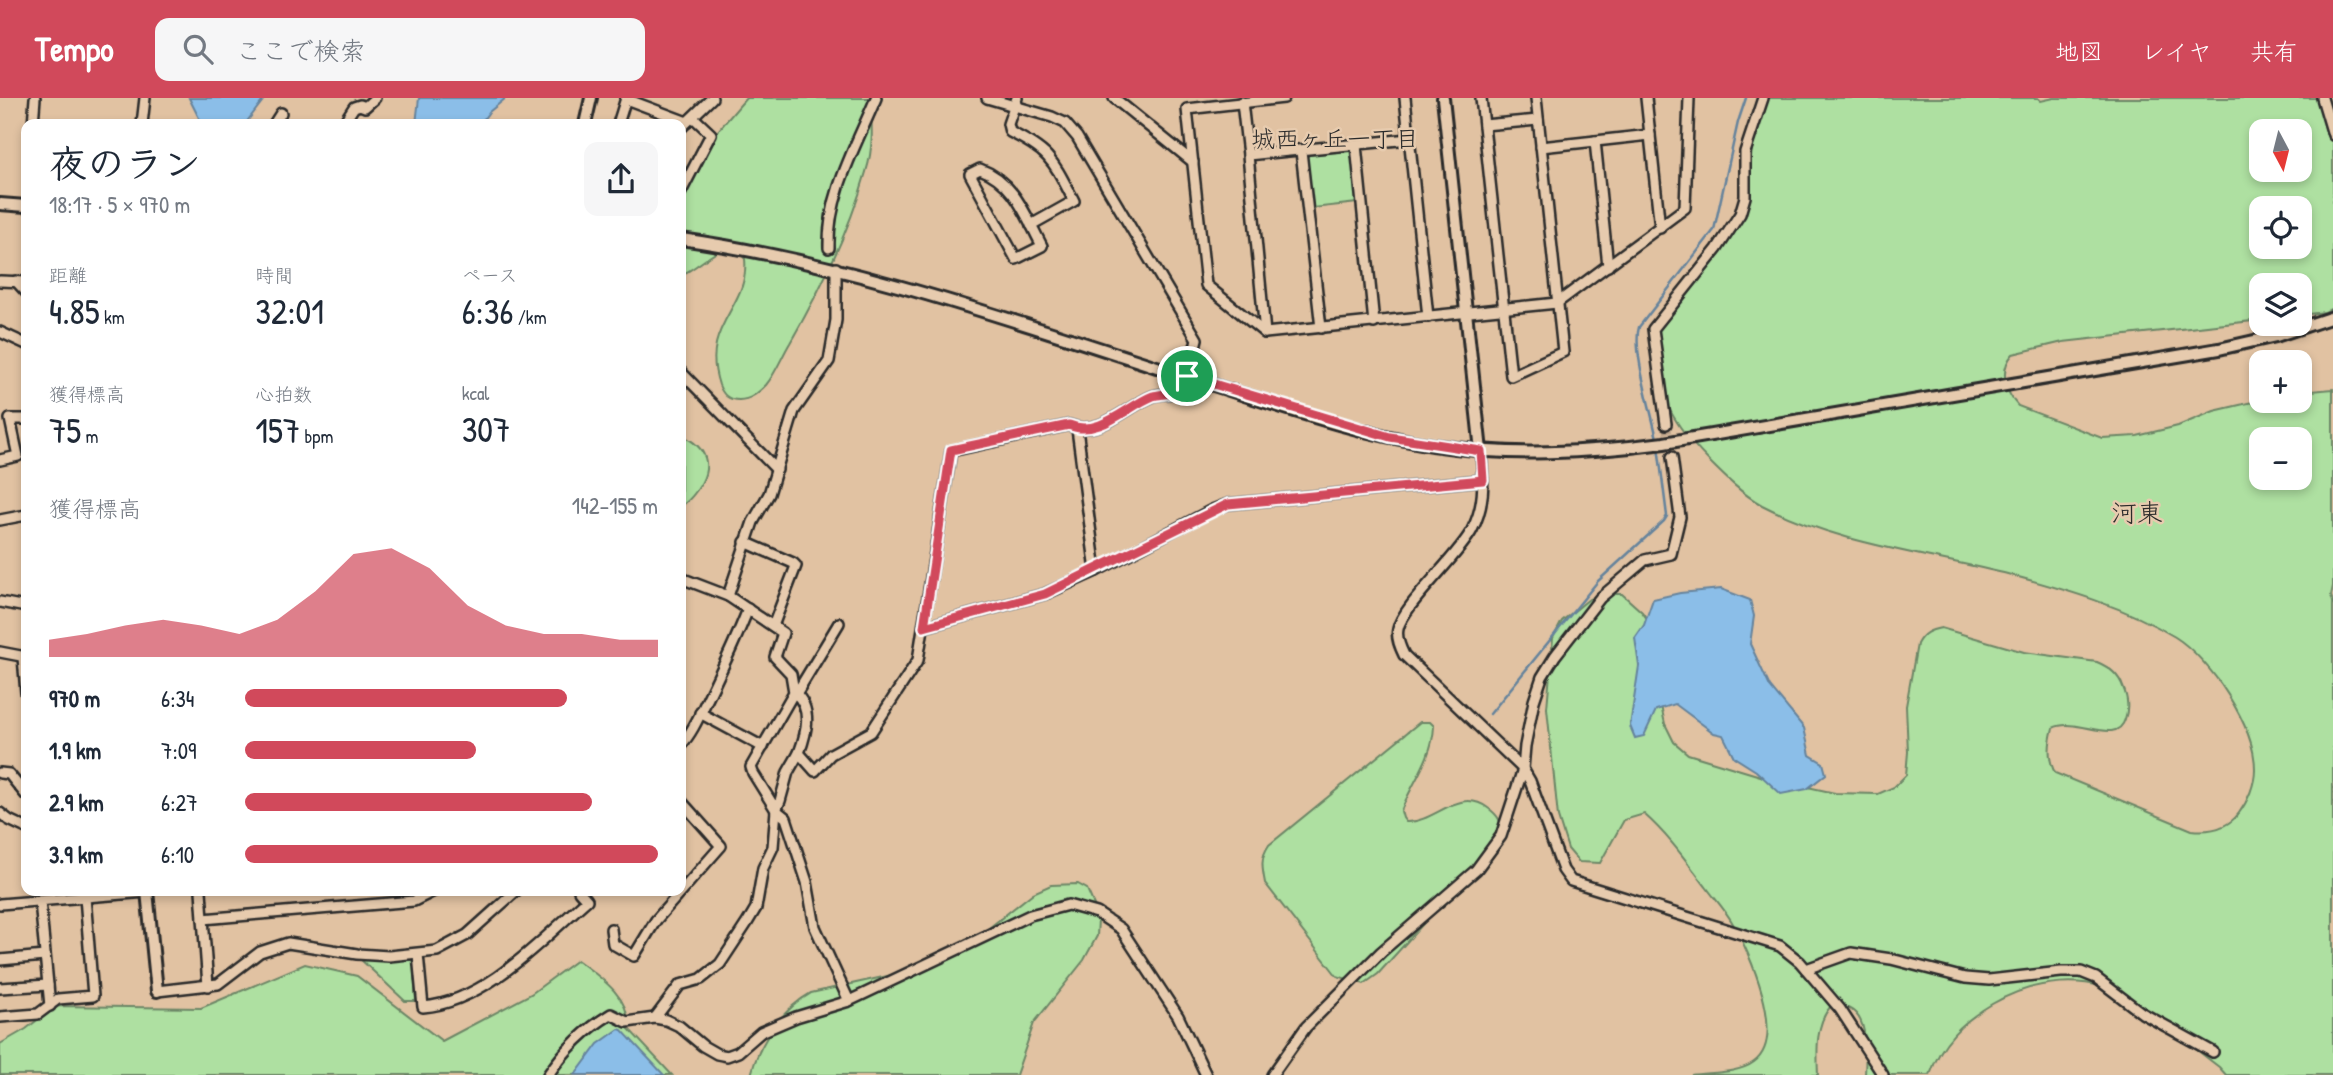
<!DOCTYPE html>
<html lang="ja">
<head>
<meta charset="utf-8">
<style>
	body { margin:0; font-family:"Patrick Hand","Klee One",sans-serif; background:#f6f6f7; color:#1f2937; height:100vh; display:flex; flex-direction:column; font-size:26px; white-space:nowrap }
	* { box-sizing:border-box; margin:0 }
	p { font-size:23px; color:#747a83 }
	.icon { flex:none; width:38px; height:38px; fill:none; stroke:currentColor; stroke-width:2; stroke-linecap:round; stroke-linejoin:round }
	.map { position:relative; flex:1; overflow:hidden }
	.sheet { position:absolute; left:21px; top:21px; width:665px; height:777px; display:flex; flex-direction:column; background:#fff; border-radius:14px; box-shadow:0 4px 10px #0003 }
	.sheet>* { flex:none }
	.needle { width:46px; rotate:173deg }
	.tools { position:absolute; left:2249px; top:21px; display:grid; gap:14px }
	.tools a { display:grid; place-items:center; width:63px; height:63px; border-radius:14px; background:#fff; box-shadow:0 4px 10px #0003; font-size:35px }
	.pin { position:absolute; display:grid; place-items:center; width:60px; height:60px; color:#fff; margin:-30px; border:4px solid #fff; border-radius:50%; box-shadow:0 2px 7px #0007 }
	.round { display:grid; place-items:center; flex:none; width:74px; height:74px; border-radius:14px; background:#f6f6f7 }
	.summary { display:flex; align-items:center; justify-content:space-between; height:119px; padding:0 28px }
	h1 { font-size:38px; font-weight:600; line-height:52px }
	.figures { display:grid; grid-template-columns:repeat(3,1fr); gap:10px; height:119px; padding:7px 28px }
	.figures div { display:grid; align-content:center }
	.figures b { font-size:35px; font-weight:600 }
	.figures small { font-size:19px; font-weight:400 }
	.figures p { font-size:19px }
	.chart { height:196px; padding:14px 28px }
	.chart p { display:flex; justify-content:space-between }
	.chart svg { width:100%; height:126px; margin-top:7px; fill:#d1495b; opacity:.7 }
	ul { padding:0 28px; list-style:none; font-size:23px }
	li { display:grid; grid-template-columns:112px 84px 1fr; align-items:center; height:52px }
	li i { height:18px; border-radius:9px; background:#d1495b }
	header { display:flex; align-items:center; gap:42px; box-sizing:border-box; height:98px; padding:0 35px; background:#d1495b; color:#fff }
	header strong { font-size:33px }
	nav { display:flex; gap:38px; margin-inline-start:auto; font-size:24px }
	.search { width:490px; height:63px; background:#f6f6f7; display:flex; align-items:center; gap:18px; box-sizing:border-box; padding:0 24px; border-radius:14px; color:#747a83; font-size:26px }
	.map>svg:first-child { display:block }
	.green { fill:#aee0a1; stroke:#6c8666; stroke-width:2; fill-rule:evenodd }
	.water { fill:#8bbee8; stroke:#65839c; stroke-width:2 }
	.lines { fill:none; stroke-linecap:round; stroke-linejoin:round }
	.stream { stroke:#65839c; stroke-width:2.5 }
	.minor-tunnel { stroke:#bda48a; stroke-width:9; stroke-dasharray:9 4.5; stroke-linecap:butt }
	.minor-casing { stroke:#2b2b2b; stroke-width:14 }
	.tertiary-casing { stroke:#2b2b2b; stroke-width:16 }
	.minor { stroke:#e7cbae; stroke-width:9 }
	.tertiary { stroke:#e7cbae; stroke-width:10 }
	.route-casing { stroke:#fff; stroke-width:14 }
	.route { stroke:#d1495b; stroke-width:9 }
	.labels { text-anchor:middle; stroke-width:5; stroke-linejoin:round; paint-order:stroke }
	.neighbourhood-label { font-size:24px; fill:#2b2b2b; stroke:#e7cbae }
	.quarter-label { font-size:26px; fill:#2b2b2b; stroke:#e7cbae }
</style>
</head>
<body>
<header>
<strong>Tempo</strong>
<div class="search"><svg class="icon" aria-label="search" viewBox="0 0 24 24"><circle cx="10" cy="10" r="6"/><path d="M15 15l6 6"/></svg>ここで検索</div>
<nav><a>地図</a><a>レイヤ</a><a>共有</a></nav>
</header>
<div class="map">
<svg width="2333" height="977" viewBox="0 0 2333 977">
	<rect width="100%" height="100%" fill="#e1c2a2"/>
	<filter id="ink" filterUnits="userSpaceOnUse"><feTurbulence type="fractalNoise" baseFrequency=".0143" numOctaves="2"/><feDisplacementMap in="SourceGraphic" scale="14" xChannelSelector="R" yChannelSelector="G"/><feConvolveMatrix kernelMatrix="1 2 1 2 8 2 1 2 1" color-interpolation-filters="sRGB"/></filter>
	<g filter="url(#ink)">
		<g class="green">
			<path d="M746 0H870C872 26 874 49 866 74 849 134 821 191 790 245 782 258 776 275 766 287 758 295 750 302 739 302 728 302 723 297 719 287 699 227 750 210 745 161 742 158 741 154 737 152 723 142 697 171 681 177V76Z"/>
			<path d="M1765 0H2038L2041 3 2054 0H2325L2333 22V210L2325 214 2300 217V187H2261V222L2063 244 2013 256C1999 271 2005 294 2018 308L2102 340 2137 338 2178 328 2214 313 2261 302 2300 303V294L2333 291V488L2331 498 2333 504V977H2226L2219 969C2199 954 2180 938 2160 923 2150 916 2141 906 2130 900 2087 875 2033 882 1992 906 1962 924 1941 944 1930 977H1865C1866 950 1871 904 1831 908 1815 926 1817 954 1818 977H1691C1710 974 1738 976 1754 964 1788 940 1749 853 1732 824 1725 812 1715 801 1707 790 1687 764 1669 738 1644 716L1624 722 1600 765 1579 764 1568 751 1558 719 1547 610 1553 540 1562 523 1589 501 1601 496H1622L1642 514 1653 529 1660 603 1665 626 1674 644 1688 656 1767 680 1835 695 1878 696 1894 689 1906 677 1908 654 1906 608 1917 546C1923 535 1930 532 1941 530L2024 554 2097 564C2109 569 2119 577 2123 589 2128 600 2129 610 2125 621 2117 649 2077 618 2053 630 2049 645 2047 659 2055 675L2192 732C2210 734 2228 730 2239 715 2248 703 2255 686 2255 671 2255 628 2210 561 2175 539 2126 509 2067 492 2011 477 1928 456 1840 447 1762 407 1742 396 1725 379 1709 363 1689 343 1671 320 1662 294 1657 279 1658 247 1656 230L1703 170 1747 99 1754 31ZM2261 33H2300V72H2261ZM2261 110H2300V149H2261ZM2261 341H2300V380H2261Z"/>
			<polygon points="1349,52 1352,54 1357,105 1313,110 1307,59 1309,57"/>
			<path d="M681 337C707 349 714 368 697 392 692 399 688 404 681 408Z"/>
			<path d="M1420 624H1430L1434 628C1433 659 1412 685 1401 713L1403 720 1406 724C1435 725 1459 688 1488 710 1498 717 1502 724 1503 737L1378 876 1364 886 1337 878 1265 785C1262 770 1260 760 1269 747Z"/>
			<path d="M1078 786 1087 791 1094 807 1098 822 1097 838 1084 862 1034 925 1016 977H751C759 945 782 911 811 895L892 877 960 853 1033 795 1051 787Z"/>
			<polygon points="358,859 376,862 413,862 416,903 405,903"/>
			<path d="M577 862C600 879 631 899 628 930L672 977H0V946L26 931 55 908 201 910 305 866 357 878 442 943 531 896Z"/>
		</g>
		<g class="water">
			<polygon points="189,0 265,0 245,26 202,26"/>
			<polygon points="419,0 506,0 489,14 480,26 416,26"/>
			<polygon points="1721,491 1750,502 1754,518 1750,546 1770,589 1804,630 1810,657 1823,665 1826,676 1807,691 1781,696 1756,673 1734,659 1723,637 1714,635 1675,606 1656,612 1644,638 1635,640 1630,628 1639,568 1635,540 1644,527 1653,501 1680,495"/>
			<polygon points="619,931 622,932 664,977 575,977 598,946"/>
		</g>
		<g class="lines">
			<g class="stream">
				<path d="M1657 341C1652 315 1632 252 1639 229L1714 132 1738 24 1746 0"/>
				<polyline points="1490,616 1598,483 1664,423 1667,418 1658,348"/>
			</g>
			<polyline class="minor-tunnel" points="1666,326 1672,359"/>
			<g class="minor-casing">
				<g id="minor">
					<path d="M1017 0 1008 26 1010 34C1051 54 1053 63 1074 103L1031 127"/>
					<polyline points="1114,0 1193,64"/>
					<polyline points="1284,0 1187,11 1206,187 1265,235 1557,205 1685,110 1689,0"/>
					<polyline points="1405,0 1428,219"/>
					<polyline points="1481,0 1511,278 1563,254 1536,0"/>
					<polyline points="1646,0 1660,130"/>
					<polyline points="2322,0 2333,37"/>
					<polyline points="626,1 687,24"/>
					<polyline points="1242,4 1248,57 1409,41"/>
					<polyline points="33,26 35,0"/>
					<polyline points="142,26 145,0"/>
					<polyline points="274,26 281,15"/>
					<polyline points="343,26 354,9 360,7 365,9 375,0"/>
					<polyline points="618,26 626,0"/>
					<polyline points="1484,27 1538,22"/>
					<polyline points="681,30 712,0"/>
					<polyline points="1595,43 1608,168"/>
					<polyline points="1356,47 1374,225"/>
					<polyline points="1541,49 1650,37"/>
					<polyline points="1301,53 1321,230"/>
					<polyline points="1248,57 1265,235"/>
					<path d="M980 71C1014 83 1026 118 1042 148L1016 161 970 76Z"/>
					<polyline points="681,94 711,36 693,19"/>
					<path d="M829 150C827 98 856 48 876 0"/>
					<polyline points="0,183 26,184"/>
					<polyline points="16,183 26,194"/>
					<polyline points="0,234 26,246"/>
					<polyline points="681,274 777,372"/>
					<polyline points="1666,326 1653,231 1717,151 1740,116 1745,99 1745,54 1763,0"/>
					<polyline points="1077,331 1096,473"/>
					<path d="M1481 353C1483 382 1486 405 1472 432 1458 459 1402 508 1398 531 1396 540 1400 549 1404 557L1523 671 1530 683 1563 772 1571 783 1780 848 1800 864 1840 911 1883 977"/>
					<polyline points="0,362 18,358 10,321 26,321"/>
					<polyline points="0,422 26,417 26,419"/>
					<polyline points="745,444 793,465 796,468 773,528"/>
					<polyline points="681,480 728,498 783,535 775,559 791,576 794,594 751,669 753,675 776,712 786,720 807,784 815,829 849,903"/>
					<polyline points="728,498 753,424 769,396 794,313 829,263 836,222 836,170"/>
					<polyline points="0,504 26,509"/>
					<polyline points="924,529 1045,496 1096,473 1212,412 1228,406 1483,382"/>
					<polyline points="0,554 26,559"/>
					<polyline points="23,559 26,595"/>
					<path d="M794 594C813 610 807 634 799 655"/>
					<polyline points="796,596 839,525"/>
					<polyline points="700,615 763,649"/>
					<path d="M681 647C693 634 700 616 708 600 722 571 736 542 748 511"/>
					<polyline points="0,675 9,676 26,697"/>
					<polyline points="0,715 9,722 26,730"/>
					<polyline points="201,793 208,888"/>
					<polyline points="40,803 50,908"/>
					<polyline points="0,806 147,794"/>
					<polyline points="203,821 414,803 434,793"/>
					<polyline points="611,831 613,846 634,858 656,822 721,748 681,703"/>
					<path d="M418 856 423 909C486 904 541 842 587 802L579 793"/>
					<polyline points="0,862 45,858"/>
					<polyline points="1806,871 1851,855 1891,861 1965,880 1989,882 2061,874 2081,874 2096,880 2142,915 2213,954"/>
					<polyline points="0,890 48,887"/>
					<polyline points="157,893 218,886 260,854 288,845 357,856 389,858 437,853 467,837 516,793"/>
					<polyline points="0,919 38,916 58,901 93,898 85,799"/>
					<path d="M655 920 680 887 701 881 720 866 747 825 756 810 763 770 773 749 776 712 780 703 788 674 799 655 815 673 831 656 871 634 918 562 951 353 1069 327C1099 340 1127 308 1153 298 1163 295 1177 297 1183 288 1192 276 1193 255 1197 241L1077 39 1065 25 1052 19 987 0"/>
					<path d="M548 977C564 953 586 931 611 916L627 924 655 920 666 922 679 928 703 948 717 956 727 958 738 954 761 934 796 919 849 903 1030 817 1068 807 1097 815 1121 831 1178 918 1206 977"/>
					<polyline points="1272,977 1306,929 1381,854 1476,772 1501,738 1523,671 1525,648 1534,603 1542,579 1555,558 1600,500 1645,462 1671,456 1680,419 1672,359"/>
				</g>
			</g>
			<g class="tertiary-casing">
				<g id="tertiary">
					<polyline points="1443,0 1481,353"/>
					<polyline points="585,26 591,0"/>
					<polyline points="0,106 26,108"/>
					<path d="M681 141C857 166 1025 227 1194 281 1272 305 1352 335 1433 347 1511 359 1587 355 1664 345L2219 251 2276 238 2333 219"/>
					<polyline points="147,793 157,893"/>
				</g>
			</g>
			<use href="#minor" class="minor"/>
			<use href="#tertiary" class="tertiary"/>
		</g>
	</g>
	<g class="lines" filter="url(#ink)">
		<g class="route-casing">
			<path id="route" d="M1187 278 1390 339 1481 353 1483 382 1228 406 1045 496 924 529 951 352 1069 327C1099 340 1127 308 1153 298 1161 296 1173 296 1179 292 1184 289 1186 283 1187 278Z"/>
		</g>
		<use href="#route" class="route"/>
	</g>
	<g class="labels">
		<g class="neighbourhood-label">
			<text x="1335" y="49">城西ヶ丘一丁目</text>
		</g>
		<g class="quarter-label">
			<text x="2137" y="424">河東</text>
		</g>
	</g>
</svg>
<div class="tools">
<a><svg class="needle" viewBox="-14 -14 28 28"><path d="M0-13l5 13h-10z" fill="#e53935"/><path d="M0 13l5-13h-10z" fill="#747a83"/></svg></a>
<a><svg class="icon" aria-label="locate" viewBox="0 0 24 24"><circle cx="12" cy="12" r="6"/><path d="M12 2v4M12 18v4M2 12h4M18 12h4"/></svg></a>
<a><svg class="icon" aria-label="layers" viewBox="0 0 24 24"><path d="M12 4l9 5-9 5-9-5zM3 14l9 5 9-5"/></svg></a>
<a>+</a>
<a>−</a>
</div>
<div class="pin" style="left:1187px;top:278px;background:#1e9e55"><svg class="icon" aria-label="arrive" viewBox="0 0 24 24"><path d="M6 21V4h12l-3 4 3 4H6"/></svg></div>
<section class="sheet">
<div class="summary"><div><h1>夜のラン</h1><p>18:17 · 5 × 970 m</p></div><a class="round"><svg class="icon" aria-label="share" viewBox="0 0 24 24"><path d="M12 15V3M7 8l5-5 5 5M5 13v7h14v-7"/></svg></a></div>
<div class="figures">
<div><p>距離</p><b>4.85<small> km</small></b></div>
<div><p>時間</p><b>32:01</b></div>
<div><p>ペース</p><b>6:36<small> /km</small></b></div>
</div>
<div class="figures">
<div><p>獲得標高</p><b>75<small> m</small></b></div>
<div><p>心拍数</p><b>157<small> bpm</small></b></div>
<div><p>kcal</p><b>307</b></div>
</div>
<div class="chart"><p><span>獲得標高</span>142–155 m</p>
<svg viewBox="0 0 160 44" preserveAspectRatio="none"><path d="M0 44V38L10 36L20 33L30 31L40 33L50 36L60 31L70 21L80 8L90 6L100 13L110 26L120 33L130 36L140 36L150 38L160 38V44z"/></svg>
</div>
<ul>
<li><b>970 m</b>6:34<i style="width:78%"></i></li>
<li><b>1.9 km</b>7:09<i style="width:56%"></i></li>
<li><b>2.9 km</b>6:27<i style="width:84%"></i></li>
<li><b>3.9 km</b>6:10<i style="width:100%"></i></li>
</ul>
</section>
</div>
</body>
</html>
